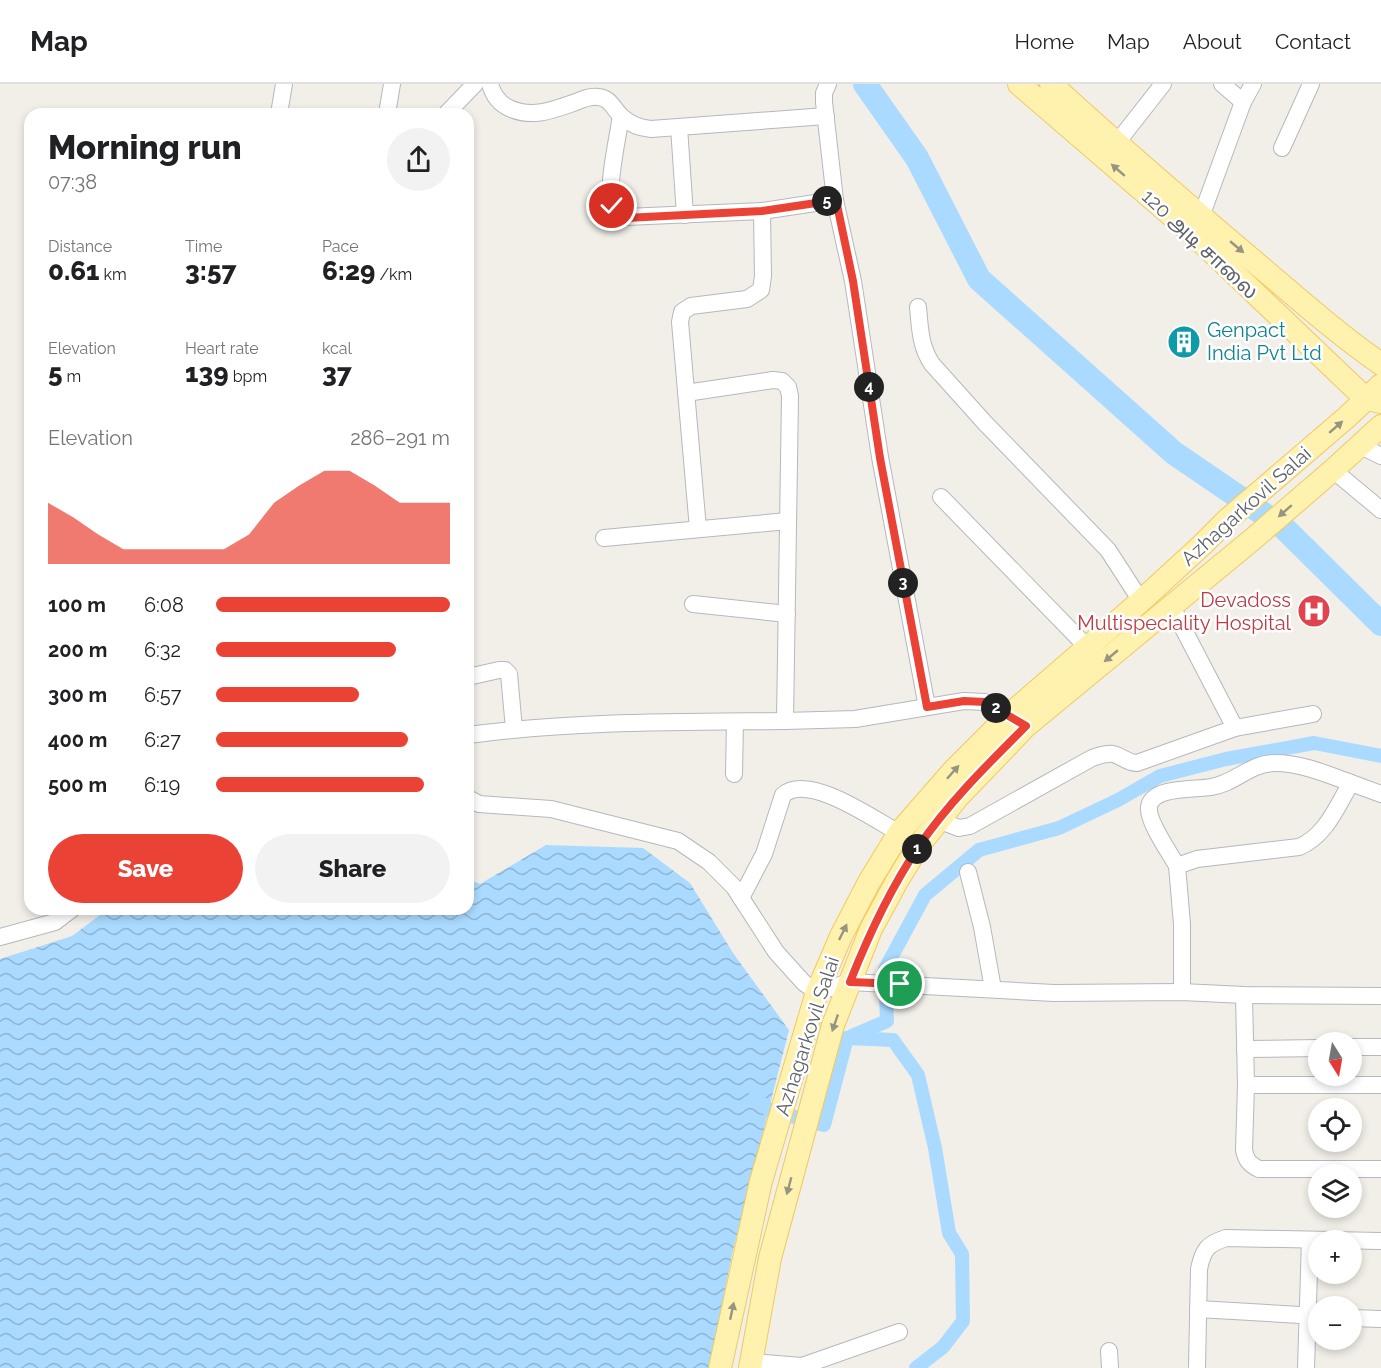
<!DOCTYPE html>
<html lang="en">
<head>
<meta charset="utf-8">
<style>
	body { margin:0; font-family:Raleway,"Noto Sans Tamil",sans-serif; background:#f2f2f2; color:#202124; height:100vh; display:flex; flex-direction:column; font-size:22px; white-space:nowrap }
	* { box-sizing:border-box; margin:0 }
	p { font-size:20px; color:#757577 }
	.icon { flex:none; width:33px; height:33px; fill:none; stroke:currentColor; stroke-width:2; stroke-linecap:round; stroke-linejoin:round }
	.map { position:relative; flex:1; overflow:hidden }
	.panel { position:absolute; left:24px; top:24px; width:450px; height:807px; display:flex; flex-direction:column; background:#fff; border-radius:18px; box-shadow:0 3px 9px #0003 }
	.panel>* { flex:none }
	.needle { width:39px; rotate:169deg }
	.buttons { position:absolute; left:1308px; top:948px; display:grid; gap:12px }
	.buttons a { display:grid; place-items:center; width:54px; height:54px; border-radius:50%; background:#fff; box-shadow:0 3px 9px #0003; font-size:30px }
	.pin { position:absolute; display:grid; place-items:center; width:51px; height:51px; color:#fff; margin:-26px; border:3px solid #fff; border-radius:50%; box-shadow:0 2px 6px #0007 }
	.km { position:absolute; width:30px; height:30px; margin:-15px; border-radius:50%; background:#222; color:#fff; font-size:16px; line-height:30px; text-align:center }
	.round { display:grid; place-items:center; flex:none; width:63px; height:63px; border-radius:32px; background:#f2f2f2 }
	.overview { display:flex; align-items:center; justify-content:space-between; height:102px; padding:0 24px }
	h1 { font-size:33px; font-weight:800; line-height:45px }
	.metrics { display:grid; grid-template-columns:repeat(3,1fr); gap:9px; height:102px; padding:6px 24px }
	.metrics div { display:grid; align-content:center }
	.metrics b { font-size:26px; font-weight:800 }
	.metrics small { font-size:16px; font-weight:400 }
	.metrics p { font-size:16px }
	.chart { height:168px; padding:12px 24px }
	.chart p { display:flex; justify-content:space-between }
	.chart svg { width:100%; height:108px; margin-top:6px; fill:#ea4335; opacity:.7 }
	.action { display:flex; gap:12px; margin-top:auto; padding:12px 24px }
	.action a { flex:1; height:69px; border-radius:36px; background:#ea4335; color:#fff; font-size:24px; font-weight:800; line-height:69px; text-align:center }
	.action a+a { background:#f2f2f2; color:#202124 }
	ul { padding:0 24px; list-style:none; font-size:20px }
	li { display:grid; grid-template-columns:96px 72px 1fr; align-items:center; height:45px }
	li i { height:15px; border-radius:8px; background:#ea4335 }
	header { display:flex; align-items:center; gap:36px; box-sizing:border-box; height:84px; padding:0 30px; background:#fff; border-bottom:2px solid #e0e0e0 }
	header strong { font-size:28px }
	nav { display:flex; gap:33px; margin-inline-start:auto; font-size:21px }
	.map>svg:first-child { display:block }
	.water { fill:url(#water-waves) }
	.lines { fill:none; stroke-linecap:round; stroke-linejoin:round }
	.canal { stroke:#aadaff; stroke-width:14 }
	.river { stroke:#aadaff; stroke-width:24 }
	.minor-casing { stroke:#b5b8bc; stroke-width:18 }
	.major-casing { stroke:#f2c960; stroke-width:24 }
	.minor { stroke:#fff; stroke-width:16 }
	.major { stroke:#fff2af; stroke-width:22 }
	.oneway { fill:#979581 }
	.route-casing { stroke:#fff; stroke-width:12 }
	.route { stroke:#ea4335; stroke-width:8 }
	.labels { text-anchor:middle; stroke-width:5; stroke-linejoin:round; paint-order:stroke }
	.street-label { font-size:20px; fill:#5f6368; stroke:#fff }
	.culture-label { font-size:20px; fill:#0d838f; stroke:#fff; text-anchor:start }
	.health-label { font-size:20px; fill:#be3a42; stroke:#fff; text-anchor:end }
</style>
</head>
<body>
<header>
<strong>Map</strong>
<nav><a>Home</a><a>Map</a><a>About</a><a>Contact</a></nav>
</header>
<div class="map">
<svg width="1381" height="1284" viewBox="0 0 1381 1284">
	<defs>
		<pattern id="water-waves" width="16" height="10" patternUnits="userSpaceOnUse" patternTransform="scale(1.5)"><rect width="16" height="10" fill="#aadaff"/><path d="M0 5q4-4 8 0t8 0" fill="none" stroke="#8eb4d2"/></pattern>
	</defs>
	<rect width="100%" height="100%" fill="#f1efe8"/>
	<polygon class="water" points="546,761 643,764 690,799 733,869 789,946 733,1166 709,1284 0,1284 0,875 72,852 108,825 468,825 468,795 480,800"/>
	<g class="lines">
		<g class="canal">
			<polyline points="852,952 887,937 885,885 925,811 979,766 1059,744 1118,716 1160,692 1226,675 1314,659 1381,672"/>
			<polyline points="755,1013 769,1026 824,1041 847,954 893,956 918,991 935,1064 949,1149 962,1170 963,1237 943,1263 916,1284"/>
		</g>
		<polyline class="river" points="865,0 917,74 979,195 1174,369 1284,444 1381,540"/>
		<g class="minor-casing">
			<g id="minor">
				<path d="M490 0C493 11 498 19 509 24 532 35 553 26 576 18 583 15 590 12 598 13 611 14 613 25 622 33 630 40 640 44 651 45L826 32"/>
				<polyline points="1222,0 1243,18 1253,0"/>
				<polyline points="279,30 284,0"/>
				<polyline points="387,30 392,0"/>
				<polyline points="446,30 475,0"/>
				<path d="M621 32C618 52 606 105 612 122 615 128 620 132 626 133L762 127"/>
				<polyline points="679,43 685,131"/>
				<polyline points="1116,60 1163,0"/>
				<polyline points="1282,64 1311,0"/>
				<polyline points="835,116 853,197 880,373 927,623"/>
				<polyline points="1198,141 1243,18"/>
				<path d="M918 223C920 244 920 262 932 280L985 339 1108 466 1141 517"/>
				<polyline points="686,309 773,296 782,297 788,303 790,312 785,637 855,635 964,617 985,618 1018,638"/>
				<polyline points="1361,362 1381,372"/>
				<polyline points="1333,386 1381,426"/>
				<polyline points="941,413 1087,563"/>
				<polyline points="698,445 680,238 682,228 691,222 747,215 761,206 763,192 762,127 835,116 824,18 824,9 828,0"/>
				<polyline points="604,454 788,437"/>
				<polyline points="693,520 787,530"/>
				<polyline points="1172,523 1235,644"/>
				<polyline points="468,593 499,586 505,586 509,590 514,645"/>
				<path d="M468 651C573 637 679 638 785 637"/>
				<polyline points="734,690 735,638"/>
				<polyline points="468,714 479,720 551,725 678,757 709,778 734,803 776,868 804,899 817,908 850,898 1054,909 1182,908 1244,911 1381,912"/>
				<path d="M938 736 959 744 970 742 1092 674C1098 672 1106 669 1113 670 1122 672 1127 679 1137 679L1235 644 1313 630"/>
				<path d="M1177 782C1170 769 1147 737 1149 723 1152 702 1195 706 1211 703 1234 700 1250 679 1275 679 1301 679 1327 690 1351 699"/>
				<polyline points="968,788 982,843 993,905"/>
				<path d="M741 814 764 770 783 711C808 688 875 736 899 749"/>
				<polyline points="0,853 55,838 72,825"/>
				<path d="M1182 908V840L1177 782 1197 775 1299 763C1326 752 1337 722 1351 699L1381 710"/>
				<path d="M1244 911 1246 1001 1244 1066C1246 1076 1249 1080 1259 1085H1381"/>
				<polyline points="1352,963 1381,963"/>
				<polyline points="1245,965 1318,964"/>
				<polyline points="1246,1001 1381,1001"/>
				<polyline points="1198,1225 1317,1232"/>
				<polyline points="1352,1234 1380,1235"/>
				<polyline points="1109,1267 1110,1284"/>
				<polyline points="751,1278 802,1282 899,1248"/>
				<path d="M1197 1284 1199 1185C1203 1166 1207 1160 1226 1154L1381 1157"/>
				<polyline points="1306,1284 1310,1156"/>
			</g>
		</g>
		<g class="major-casing">
			<g id="major">
				<polyline points="1019,0 1193,150 1365,314 1380,318"/>
				<path d="M1051 0C1116 60 1183 117 1250 174 1293 210 1335 248 1381 280"/>
				<polyline points="720,1284 761,1097 817,908 841,852 869,798 899,749 954,686 1008,632 1141,517 1202,461 1227,436 1347,333 1381,301"/>
				<polyline points="750,1284 770,1174 833,941 871,845 897,797 919,761 957,714 1026,642 1253,455 1333,386 1381,342"/>
			</g>
		</g>
		<use href="#minor" class="minor"/>
		<use href="#major" class="major"/>
	</g>
	<defs><path id="oneway-solid" d="M-6-.8H1V-3.2L6.5 0L1 3.2V.8H-6Z" transform="scale(1.5)"/></defs>
	<g class="oneway">
		<use href="#oneway-solid" transform="translate(1118 86) rotate(-139)"/>
		<use href="#oneway-solid" transform="translate(1237 163) rotate(40)"/>
		<use href="#oneway-solid" transform="translate(1336 343) rotate(-41)"/>
		<use href="#oneway-solid" transform="translate(1285 427) rotate(139)"/>
		<use href="#oneway-solid" transform="translate(1111 572) rotate(140)"/>
		<use href="#oneway-solid" transform="translate(953 688) rotate(-48)"/>
		<use href="#oneway-solid" transform="translate(843 848) rotate(-64)"/>
		<use href="#oneway-solid" transform="translate(835 939) rotate(109)"/>
		<use href="#oneway-solid" transform="translate(789 1102) rotate(105)"/>
		<use href="#oneway-solid" transform="translate(732 1227) rotate(-78)"/>
	</g>
	<g class="lines">
		<g class="route-casing">
			<path id="route" d="M612 122 619 131 626 134 762 127 836 116 853 197 880 374 927 623 964 617 985 618 1026 642C988 680 949 718 919 762 890 805 869 850 850 898L900 900"/>
		</g>
		<use href="#route" class="route"/>
	</g>
	<defs>
		<g id="building-disc" transform="scale(1.725)"><circle r="9.5" fill="#0f9aa8" stroke="#fff"/><path d="M-4-6H4V6H1V3H-1V6H-4ZM-2.5-4.3h1.7v1.8h-1.7ZM.8-4.3h1.7v1.8H.8ZM-2.5-1h1.7V.8h-1.7ZM.8-1h1.7V.8H.8Z" fill="#fff"/></g>
		<g id="hospital-disc" transform="scale(1.725)"><circle r="9.5" fill="#e0444e" stroke="#fff"/><path d="M-5-5h3v3.5h4V-5h3V5h-3V1.5h-4V5h-3Z" fill="#fff"/></g>
	</defs>
	<g fill-rule="evenodd">
		<use href="#building-disc" x="1184" y="258"/>
		<use href="#hospital-disc" x="1314" y="527"/>
	</g>
	<g class="labels">
		<g class="street-label">
			<text transform="translate(1200 160) rotate(43)" y="7">120 அடி சாலை</text>
			<text transform="translate(1246 422) rotate(-42)" y="7">Azhagarkovil Salai</text>
			<text transform="translate(807 952) rotate(-72)" y="7">Azhagarkovil Salai</text>
		</g>
		<g class="culture-label">
			<text x="1207" y="253">Genpact<tspan x="1207" dy="23">India Pvt Ltd</tspan></text>
		</g>
		<g class="health-label">
			<text x="1291" y="523">Devadoss<tspan x="1291" dy="23">Multispeciality Hospital</tspan></text>
		</g>
	</g>
</svg>
<div class="buttons">
<a><svg class="needle" viewBox="-14 -14 28 28"><path d="M0-13l5 13h-10z" fill="#e53935"/><path d="M0 13l5-13h-10z" fill="#757577"/></svg></a>
<a><svg class="icon" aria-label="locate" viewBox="0 0 24 24"><circle cx="12" cy="12" r="6"/><path d="M12 2v4M12 18v4M2 12h4M18 12h4"/></svg></a>
<a><svg class="icon" aria-label="layers" viewBox="0 0 24 24"><path d="M12 4l9 5-9 5-9-5zM3 14l9 5 9-5"/></svg></a>
<a>+</a>
<a>−</a>
</div>
<div class="pin" style="left:900px;top:900px;background:#1e9e55"><svg class="icon" aria-label="arrive" viewBox="0 0 24 24"><path d="M6 21V4h12l-3 4 3 4H6"/></svg></div>
<div class="pin" style="left:612px;top:122px;background:#d93025"><svg class="icon" aria-label="check" viewBox="0 0 24 24"><path d="M5 12l5 5 9-10"/></svg></div>
<b class="km" style="left:917px;top:765px">1</b>
<b class="km" style="left:996px;top:624px">2</b>
<b class="km" style="left:903px;top:499px">3</b>
<b class="km" style="left:869px;top:303px">4</b>
<b class="km" style="left:827px;top:117px">5</b>
<section class="panel">
<div class="overview"><div><h1>Morning run</h1><p>07:38</p></div><a class="round"><svg class="icon" aria-label="share" viewBox="0 0 24 24"><path d="M12 15V3M7 8l5-5 5 5M5 13v7h14v-7"/></svg></a></div>
<div class="metrics">
<div><p>Distance</p><b>0.61<small> km</small></b></div>
<div><p>Time</p><b>3:57</b></div>
<div><p>Pace</p><b>6:29<small> /km</small></b></div>
</div>
<div class="metrics">
<div><p>Elevation</p><b>5<small> m</small></b></div>
<div><p>Heart rate</p><b>139<small> bpm</small></b></div>
<div><p>kcal</p><b>37</b></div>
</div>
<div class="chart"><p><span>Elevation</span>286–291 m</p>
<svg viewBox="0 0 160 44" preserveAspectRatio="none"><path d="M0 44V19L10 25L20 32L30 38L40 38L50 38L60 38L70 38L80 32L90 19L100 12L110 6L120 6L130 12L140 19L150 19L160 19V44z"/></svg>
</div>
<ul>
<li><b>100 m</b>6:08<i style="width:100%"></i></li>
<li><b>200 m</b>6:32<i style="width:77%"></i></li>
<li><b>300 m</b>6:57<i style="width:61%"></i></li>
<li><b>400 m</b>6:27<i style="width:82%"></i></li>
<li><b>500 m</b>6:19<i style="width:89%"></i></li>
</ul>
<div class="action"><a>Save</a><a>Share</a></div>
</section>
</div>
</body>
</html>
